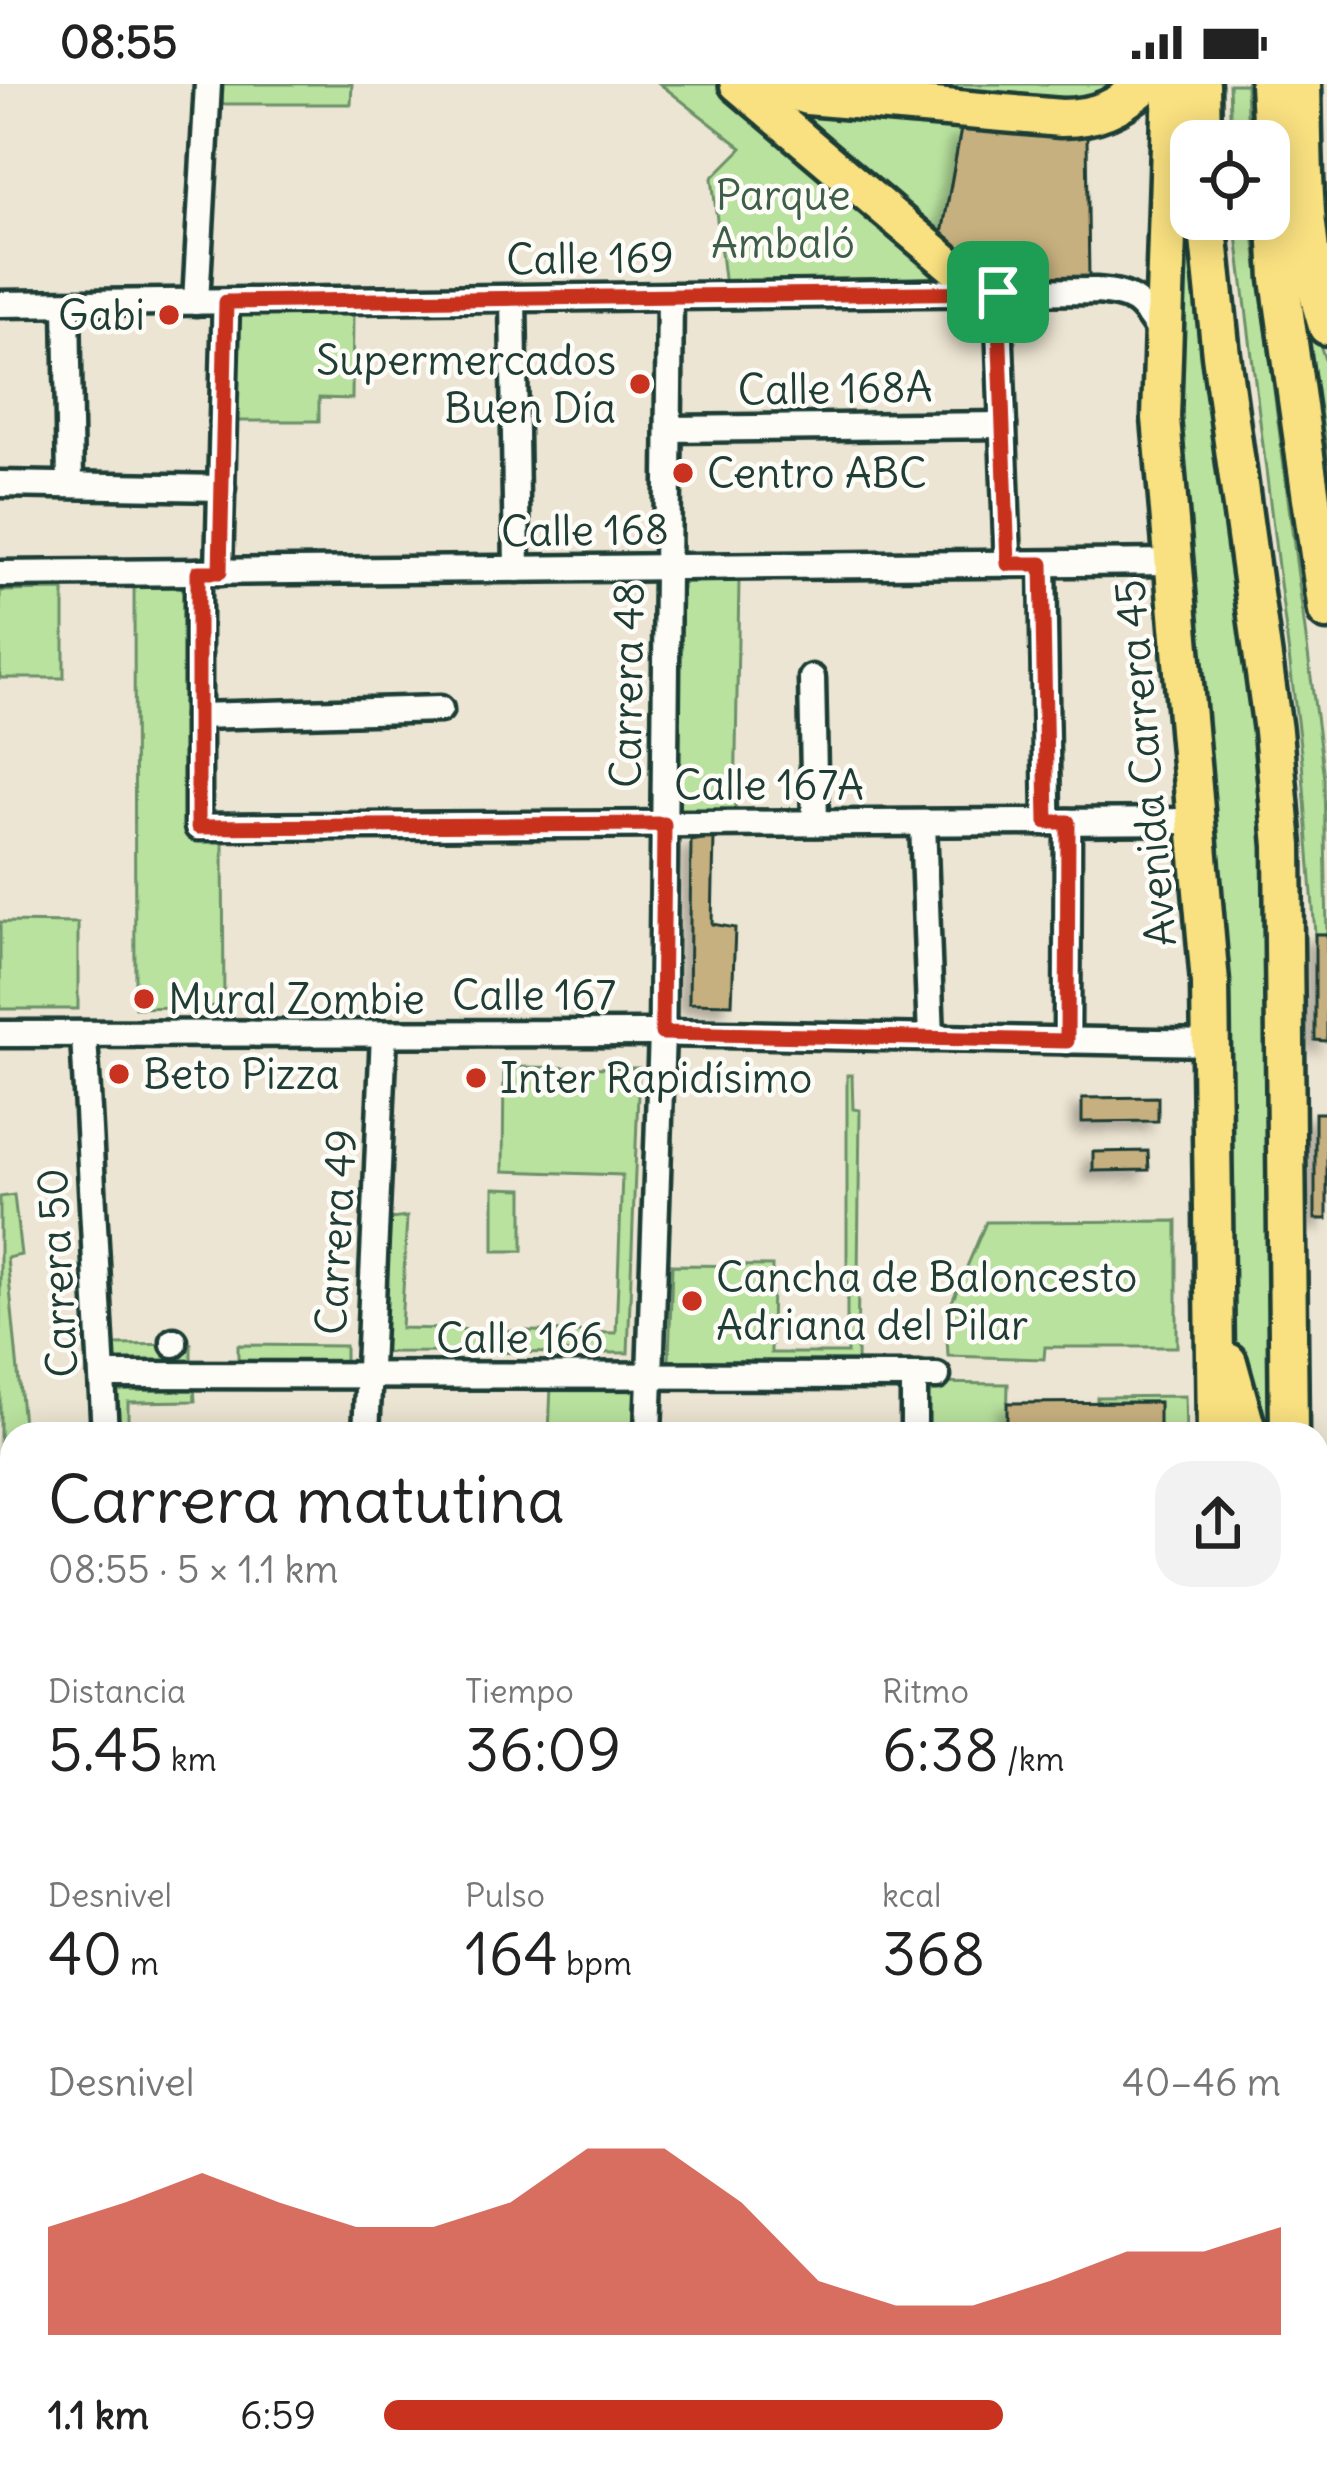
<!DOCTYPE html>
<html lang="es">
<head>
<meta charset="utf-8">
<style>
	body { margin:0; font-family:Delius,sans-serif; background:#f2f2f2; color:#222; height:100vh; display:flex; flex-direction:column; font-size:45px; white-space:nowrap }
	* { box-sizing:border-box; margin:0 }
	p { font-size:39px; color:#767676 }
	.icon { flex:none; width:66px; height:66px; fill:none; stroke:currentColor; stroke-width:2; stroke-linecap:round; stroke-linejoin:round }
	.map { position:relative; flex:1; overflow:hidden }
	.drawer { position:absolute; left:0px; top:1338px; width:1329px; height:1065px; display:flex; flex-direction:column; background:#fff; border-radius:36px 36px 0 0; box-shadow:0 6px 30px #0003 }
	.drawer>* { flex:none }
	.tools { position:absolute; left:1170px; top:36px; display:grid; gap:24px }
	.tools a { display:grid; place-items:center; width:120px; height:120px; border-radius:24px; background:#fff; box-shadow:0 6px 30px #0003; font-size:60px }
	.pin { position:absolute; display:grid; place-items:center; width:102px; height:102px; color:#fff; margin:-51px; border-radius:24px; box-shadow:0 6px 18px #0006 }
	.round { display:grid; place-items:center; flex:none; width:126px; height:126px; border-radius:36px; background:#f2f2f2 }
	.head { display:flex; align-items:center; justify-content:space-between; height:204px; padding:0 48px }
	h1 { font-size:66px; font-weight:600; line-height:90px }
	.figures { display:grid; grid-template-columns:repeat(3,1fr); gap:18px; height:204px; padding:12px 48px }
	.figures div { display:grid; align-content:center }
	.figures b { font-size:60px; font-weight:600 }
	.figures small { font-size:33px; font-weight:400 }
	.figures p { font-size:33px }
	.chart { height:336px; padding:24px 48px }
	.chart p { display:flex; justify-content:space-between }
	.chart svg { width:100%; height:216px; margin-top:12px; fill:#c8321e; opacity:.7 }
	ul { padding:0 48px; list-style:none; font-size:39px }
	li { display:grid; grid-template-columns:192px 144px 1fr; align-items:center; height:90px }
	li i { height:30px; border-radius:15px; background:#c8321e }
	.status { display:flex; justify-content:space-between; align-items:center; height:84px; padding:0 60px; background:#fff; direction:ltr }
	.status svg { height:33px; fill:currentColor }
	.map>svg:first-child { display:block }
	.green { fill:#b8e29e; stroke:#6c9069; stroke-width:3 }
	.water { fill:#94d6f6; stroke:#6599a8; stroke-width:3 }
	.building { fill:#c7b07f; stroke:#1f3d34; stroke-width:3; filter:url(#shadow) }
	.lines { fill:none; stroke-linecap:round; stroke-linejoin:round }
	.minor-casing { stroke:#1f3d34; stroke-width:33 }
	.major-casing { stroke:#1f3d34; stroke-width:42 }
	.highway-casing { stroke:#1f3d34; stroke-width:45 }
	.minor { stroke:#fdfcf7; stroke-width:24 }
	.major { stroke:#f9e181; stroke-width:33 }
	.highway { stroke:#f9e181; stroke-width:36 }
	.route-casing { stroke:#fff; stroke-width:24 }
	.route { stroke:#c8321e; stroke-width:15 }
	.poi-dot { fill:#c8321e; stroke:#fdfcf7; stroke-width:4.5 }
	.labels { text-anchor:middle; stroke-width:9; stroke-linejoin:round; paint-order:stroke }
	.park-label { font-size:42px; fill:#3e5e49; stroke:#fdfcf7 }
	.street-label { font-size:42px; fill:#1f3d34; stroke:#fdfcf7 }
	.poi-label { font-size:42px; fill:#1f3d34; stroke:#fdfcf7; text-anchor:start }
</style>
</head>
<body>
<div class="status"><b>08:55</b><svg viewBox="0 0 49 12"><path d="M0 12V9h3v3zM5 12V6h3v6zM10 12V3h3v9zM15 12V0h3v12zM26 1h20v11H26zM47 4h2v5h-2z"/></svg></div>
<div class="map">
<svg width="1327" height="2402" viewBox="0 0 1327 2402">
	<defs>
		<filter id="shadow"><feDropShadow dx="-9" dy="9" stdDeviation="6" flood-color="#0004"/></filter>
	</defs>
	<rect width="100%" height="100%" fill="#ede5d3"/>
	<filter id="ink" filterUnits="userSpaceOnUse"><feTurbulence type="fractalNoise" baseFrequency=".00833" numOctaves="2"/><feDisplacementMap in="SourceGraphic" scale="24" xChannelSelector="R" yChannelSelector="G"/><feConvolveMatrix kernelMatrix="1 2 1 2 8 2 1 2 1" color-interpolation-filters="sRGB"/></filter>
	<g filter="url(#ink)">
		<g class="green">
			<polygon points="221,0 352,0 351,20 222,20"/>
			<polygon points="660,0 730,0 945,193 725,203 712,94 742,64"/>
			<polygon points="898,0 1107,0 1101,9 1067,14"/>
			<polygon points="1184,0 1191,135 1261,669 1268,754 1276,1350 1256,1350 1230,1241 1169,348"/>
			<polygon points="1229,0 1246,0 1248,57 1231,57"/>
			<polygon points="773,17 900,40 961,45 941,156"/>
			<polygon points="1235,135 1252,135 1324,694 1327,850 1315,850 1302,677"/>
			<polygon points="1297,190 1327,282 1327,423"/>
			<polygon points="234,227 353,231 352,315 319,314 319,337 232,337"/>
			<polygon points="739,497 735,726 671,727 678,498"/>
			<polygon points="189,500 190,754 223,757 224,922 135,924 134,501"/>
			<polygon points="64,506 64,594 0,594 0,507"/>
			<polygon points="0,838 78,839 78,925 0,925"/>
			<polygon points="504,983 639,984 628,1269 381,1268 390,1135 407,1133 401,1244 616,1249 622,1091 503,1087"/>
			<polygon points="847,991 852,991 853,1025 860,1026 857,1280 669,1277 672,1181 772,1182 771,1269 847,1269"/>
			<polygon points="494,1104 523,1105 523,1167 494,1167"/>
			<polygon points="14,1111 21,1171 7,1174 24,1350 12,1350 12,1397 0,1398 0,1113"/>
			<polygon points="1177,1137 1177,1263 1045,1263 1044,1275 948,1272 946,1232 986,1138"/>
			<polygon points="191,1260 191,1281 113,1281 114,1261"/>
			<polygon points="238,1261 345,1262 345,1282 238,1281"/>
			<polygon points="919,1299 1008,1300 1007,1350 918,1350"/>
			<polygon points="194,1300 195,1317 128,1318 128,1350 112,1350 111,1302"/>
			<polygon points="551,1301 635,1303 633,1350 549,1350"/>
			<polygon points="1185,1312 1186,1350 1159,1350 1158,1318 1097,1318 1097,1313"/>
			<rect x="0" y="1614" width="12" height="101"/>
			<polygon points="0,1943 12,1944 12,2391 1199,2391 1199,2402 0,2402"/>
		</g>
		<polygon class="water" points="277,2391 374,2391 364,2402 281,2402"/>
		<g class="building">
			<polygon points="961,45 1087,51 1089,195 1025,197 985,188 941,156"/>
			<polygon points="714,753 712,840 735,844 732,920 689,919 691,757"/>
			<polygon points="1315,850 1327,850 1327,957 1315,956"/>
			<polygon points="1158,1013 1158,1037 1082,1038 1082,1014"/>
			<rect x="1315" y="1029" width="12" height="106"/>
			<polygon points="1148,1067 1149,1086 1093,1087 1093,1068"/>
			<polygon points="1159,1318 1159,1350 1007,1350 1007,1319"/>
			<polygon points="1324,1446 1327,1446 1327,1663 1326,1663"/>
		</g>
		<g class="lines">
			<g class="minor-casing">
				<g id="minor">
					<polyline points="998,208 1008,480"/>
					<polyline points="513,214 517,485"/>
					<polyline points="196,218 208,0"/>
					<path d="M0 220 1096 207C1134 210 1141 217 1161 250"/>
					<polyline points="67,220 70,400"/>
					<polyline points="669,345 1003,341"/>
					<polyline points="0,400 222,404"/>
					<polyline points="1043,480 1047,738"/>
					<polyline points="198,488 198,743 1196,737"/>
					<polyline points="219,488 226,218"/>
					<polyline points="0,490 1172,478"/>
					<polyline points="812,594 815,739"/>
					<polyline points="198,632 440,625"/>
					<polyline points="923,739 931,954"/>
					<polyline points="0,950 662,949 1213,959"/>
					<polyline points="84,951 105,1350"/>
					<polyline points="1067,957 1068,738"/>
					<polyline points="174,1260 174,1257"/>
					<polyline points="102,1291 937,1292"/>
					<polyline points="366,1350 384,950"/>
					<polyline points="648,1350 662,949 670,212"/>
					<polyline points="914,1350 914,1293"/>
					<polyline points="0,1605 12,1605"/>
					<polyline points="0,1914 12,1914"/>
				</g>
			</g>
			<g class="major-casing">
				<polyline id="major" points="737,0 952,182 998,208"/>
			</g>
			<g class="highway-casing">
				<g id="highway">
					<path d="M773 0 807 12 1061 34C1097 34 1119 23 1146 0"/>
					<polyline points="1172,0 1161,334 1210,899 1216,1350"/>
					<polyline points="1201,0 1202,57"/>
					<polyline points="1269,0 1280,195 1327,527"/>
					<path d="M1302 0C1304 83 1301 162 1327 242"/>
					<polyline points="1207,135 1221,271 1273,647 1283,762 1289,1350"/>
					<polyline points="1228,1278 1248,1350"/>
					<polyline points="1229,2402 1229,2391"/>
					<polyline points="1284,2402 1285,2391"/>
				</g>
			</g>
			<use href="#minor" class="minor"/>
			<use href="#major" class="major"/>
			<use href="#highway" class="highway"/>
		</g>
	</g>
	<g class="lines" filter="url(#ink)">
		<g class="route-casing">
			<polygon id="route" points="998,208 1008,480 1042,480 1047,738 1068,738 1067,957 662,949 664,740 198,743 198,488 220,488 226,218"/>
		</g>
		<use href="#route" class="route"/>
	</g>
	<g class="poi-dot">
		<circle cx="169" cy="231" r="12"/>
		<circle cx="640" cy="300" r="12"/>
		<circle cx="683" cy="389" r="12"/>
		<circle cx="144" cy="915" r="12"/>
		<circle cx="119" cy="990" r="12"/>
		<circle cx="476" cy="994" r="12"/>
		<circle cx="692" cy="1217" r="12"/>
	</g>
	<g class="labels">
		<g class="park-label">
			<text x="783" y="126">Parque<tspan x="783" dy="48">Ambaló</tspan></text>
		</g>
		<g class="street-label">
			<text transform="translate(590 174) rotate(-1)" y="15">Calle 169</text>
			<text transform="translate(835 304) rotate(-1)" y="15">Calle 168A</text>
			<text transform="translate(585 446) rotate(-1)" y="15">Calle 168</text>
			<text transform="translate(627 601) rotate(-89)" y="15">Carrera 48</text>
			<text transform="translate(1145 679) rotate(-95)" y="15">Avenida Carrera 45</text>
			<text x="769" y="716">Calle 167A</text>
			<text x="534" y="926">Calle 167</text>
			<text transform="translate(336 1148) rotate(-87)" y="15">Carrera 49</text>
			<text transform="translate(57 1189) rotate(-93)" y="15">Carrera 50</text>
			<text x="520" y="1269">Calle 166</text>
		</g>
		<g class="poi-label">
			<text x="145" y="246" text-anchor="end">Gabi</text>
			<text x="616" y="291" text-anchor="end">Supermercados<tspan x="616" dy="48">Buen Día</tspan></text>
			<text x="707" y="404">Centro ABC</text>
			<text x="168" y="930">Mural Zombie</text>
			<text x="143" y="1005">Beto Pizza</text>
			<text x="500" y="1009">Inter Rapidísimo</text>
			<text x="716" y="1208">Cancha de Baloncesto<tspan x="716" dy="48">Adriana del Pilar</tspan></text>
		</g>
	</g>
</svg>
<div class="tools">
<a><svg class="icon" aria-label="locate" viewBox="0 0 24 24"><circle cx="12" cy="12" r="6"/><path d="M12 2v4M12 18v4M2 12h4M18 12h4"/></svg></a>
</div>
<div class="pin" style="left:998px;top:208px;background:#1e9e55"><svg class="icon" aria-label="arrive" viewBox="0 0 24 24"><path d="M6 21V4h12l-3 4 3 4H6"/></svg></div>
<section class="drawer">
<div class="head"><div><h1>Carrera matutina</h1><p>08:55 · 5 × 1.1 km</p></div><a class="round"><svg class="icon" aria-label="share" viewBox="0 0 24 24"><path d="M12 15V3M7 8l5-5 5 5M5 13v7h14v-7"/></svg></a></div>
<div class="figures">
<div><p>Distancia</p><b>5.45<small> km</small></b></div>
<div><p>Tiempo</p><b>36:09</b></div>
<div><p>Ritmo</p><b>6:38<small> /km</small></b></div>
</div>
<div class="figures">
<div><p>Desnivel</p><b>40<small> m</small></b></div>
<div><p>Pulso</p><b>164<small> bpm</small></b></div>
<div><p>kcal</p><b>368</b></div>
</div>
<div class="chart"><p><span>Desnivel</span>40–46 m</p>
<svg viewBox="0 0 160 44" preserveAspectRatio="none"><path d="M0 44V22L10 17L20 11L30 17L40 22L50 22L60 17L70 6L80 6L90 17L100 33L110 38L120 38L130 33L140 27L150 27L160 22V44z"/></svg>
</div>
<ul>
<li><b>1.1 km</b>6:59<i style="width:69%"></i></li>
</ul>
</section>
</div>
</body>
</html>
